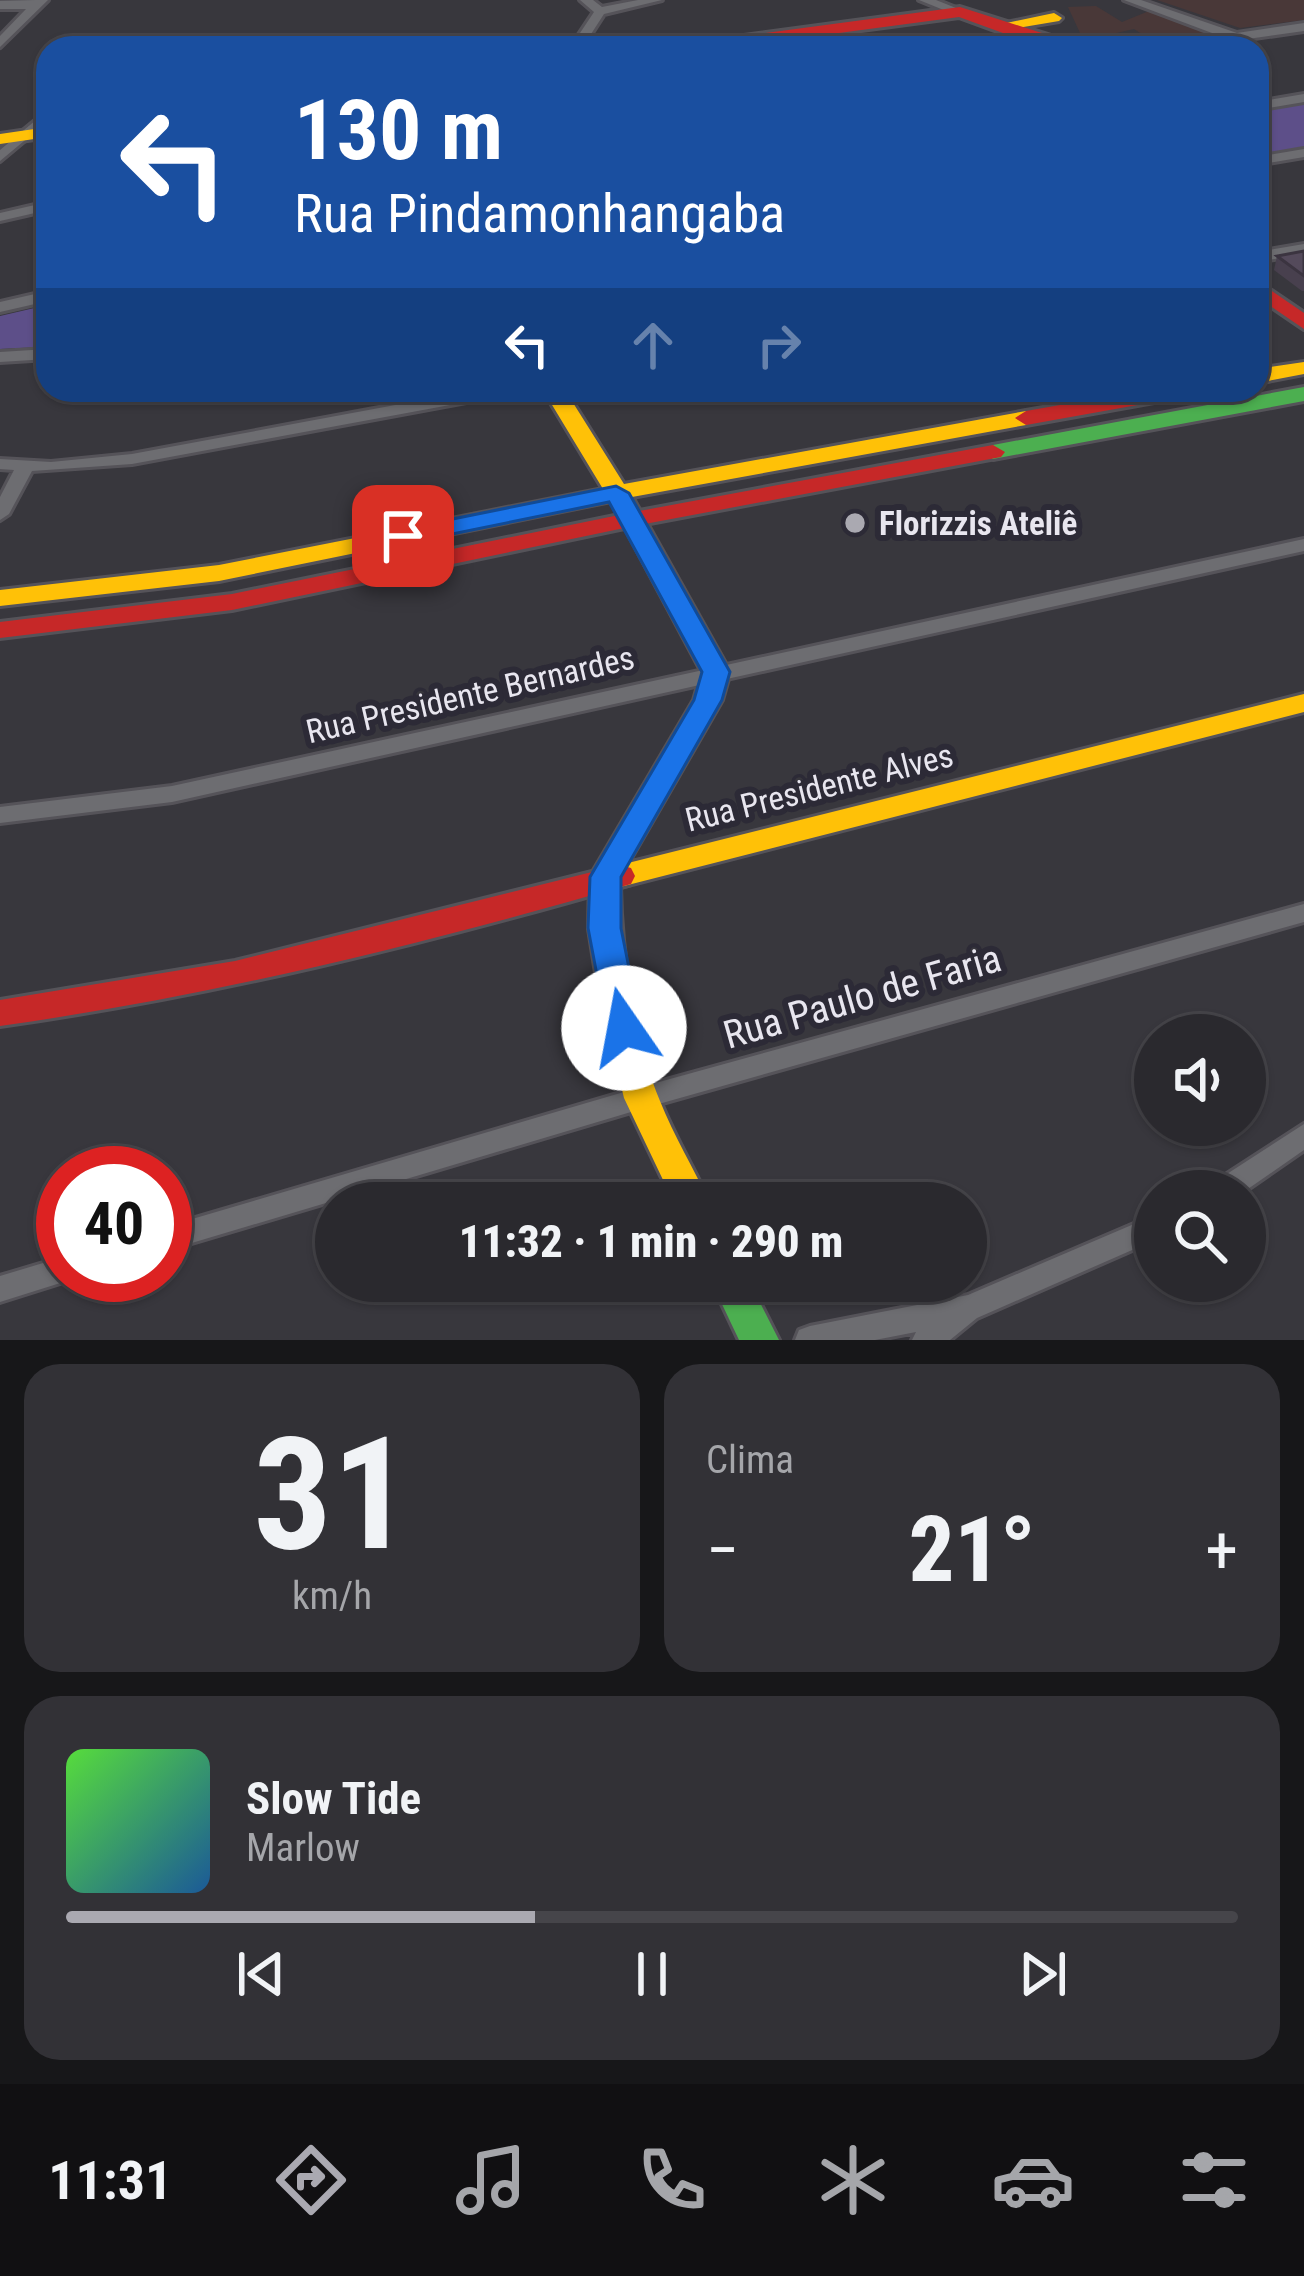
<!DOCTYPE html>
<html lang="pt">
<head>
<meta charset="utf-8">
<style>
	:root { --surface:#2a292e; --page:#323136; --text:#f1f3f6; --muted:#a5a6aa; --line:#46454a; --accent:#aaa9b1 }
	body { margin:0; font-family:"Roboto Condensed",sans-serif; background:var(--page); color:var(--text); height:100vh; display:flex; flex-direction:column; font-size:45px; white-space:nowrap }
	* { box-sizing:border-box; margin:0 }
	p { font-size:39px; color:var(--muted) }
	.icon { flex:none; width:66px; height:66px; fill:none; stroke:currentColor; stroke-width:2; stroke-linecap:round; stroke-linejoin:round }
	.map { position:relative; height:1340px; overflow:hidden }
	.drawer { display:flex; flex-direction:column; gap:24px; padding:24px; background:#171719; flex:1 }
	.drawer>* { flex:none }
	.hud { position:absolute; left:36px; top:36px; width:1233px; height:366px; border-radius:36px; box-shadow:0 3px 9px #0004,0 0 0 3px var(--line); background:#1a4fa0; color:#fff; overflow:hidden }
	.controls { position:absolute; left:1134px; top:1014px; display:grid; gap:24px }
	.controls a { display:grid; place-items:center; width:132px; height:132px; border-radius:50%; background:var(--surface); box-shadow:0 3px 9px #0004,0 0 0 3px var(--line); font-size:60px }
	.speed { position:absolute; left:36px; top:1146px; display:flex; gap:24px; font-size:60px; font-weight:700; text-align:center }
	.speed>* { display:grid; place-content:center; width:156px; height:156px; border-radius:50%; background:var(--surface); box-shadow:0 3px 9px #0004,0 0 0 3px var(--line); line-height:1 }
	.speed .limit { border:18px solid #d22; background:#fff; color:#111 }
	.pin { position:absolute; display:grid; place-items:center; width:102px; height:102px; color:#fff; margin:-51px; border-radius:24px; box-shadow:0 6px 18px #0006 }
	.me { position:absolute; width:132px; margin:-66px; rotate:348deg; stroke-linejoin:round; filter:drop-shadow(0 0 9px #0008) }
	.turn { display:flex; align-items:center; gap:42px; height:252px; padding:0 60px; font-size:54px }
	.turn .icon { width:156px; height:156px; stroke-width:2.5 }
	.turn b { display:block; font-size:84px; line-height:102px }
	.lanes { display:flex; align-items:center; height:114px; padding:0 60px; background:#0003; justify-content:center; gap:60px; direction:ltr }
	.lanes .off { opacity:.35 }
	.big { font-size:90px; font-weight:800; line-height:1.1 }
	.drawer .card { flex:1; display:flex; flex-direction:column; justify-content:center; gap:18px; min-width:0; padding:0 42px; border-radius:36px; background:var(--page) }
	.drawer .dial { align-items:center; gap:0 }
	.dial b { font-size:156px; line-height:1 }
	.song { display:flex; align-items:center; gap:36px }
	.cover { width:144px; height:144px; border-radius:18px; background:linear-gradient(135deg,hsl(110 70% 55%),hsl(210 70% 35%)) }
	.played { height:12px; border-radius:6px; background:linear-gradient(90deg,var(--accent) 40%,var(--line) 40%) }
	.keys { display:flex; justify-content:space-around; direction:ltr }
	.heat { display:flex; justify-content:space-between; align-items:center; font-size:66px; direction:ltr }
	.drawer .tiles { flex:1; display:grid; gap:24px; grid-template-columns:1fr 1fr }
	.card:last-child { grid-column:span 2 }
	.trip { position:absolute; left:315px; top:1182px; width:672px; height:120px; border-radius:60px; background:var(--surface); box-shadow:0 3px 9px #0004,0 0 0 3px var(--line); font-weight:800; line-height:120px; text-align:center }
	.tabs { display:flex; height:192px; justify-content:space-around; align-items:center; background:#111012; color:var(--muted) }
	.tabs .icon { width:84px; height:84px }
	.tabs .selected { color:var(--accent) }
	.tabs b { font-size:54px; color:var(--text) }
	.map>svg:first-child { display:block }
</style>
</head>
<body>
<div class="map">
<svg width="1304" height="1340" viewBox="0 0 1304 1340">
	<rect width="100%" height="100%" fill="#38373d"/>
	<path fill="#493838" d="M1157 0H1304V20L1240 28Z
		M1096 6 1122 22 1149 11 1204 31 1202 36 1153 41 1134 29 1112 34 1128 46 1087 48 1068 7Z"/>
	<path fill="#5d4f89" d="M1304 104V148L1257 156V112Z
		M43 306 34 328 41 347 0 349V316Z"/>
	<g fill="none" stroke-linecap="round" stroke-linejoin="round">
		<defs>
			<path id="street" d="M35 0H48L0 47V36L26 9H0V1Z
				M580 0H593L602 7 638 0H662L604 14 582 48H570L594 12Z
				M919 0H936L966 12 956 15Z
				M1124 0H1141L1237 33 1304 23V31L1185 48H1154L1220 36Z
				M131 39 330 44 336 48H114Z
				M1304 94V102L1257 110V102Z
				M48 110V121L0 161V150Z
				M1304 149V157L1257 165V157Z
				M48 202V210L0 221V213Z
				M1304 244V254L1257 262V252Z
				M48 291V301L0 312V302Z
				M48 308V340L40 335V313Z
				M48 349V359L0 362V352Z
				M476 390H513L504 395 132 464 32 471 9 514 0 520V497L14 470 0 469V459L51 462 132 454Z
				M1304 539V551L172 802 0 823V807L172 786Z
				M1304 904V922L641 1109 165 1251V1227L641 1087Z
				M1304 1124V1150L1245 1191H1209L1213 1183Z
				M1155 1215V1240L977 1318 950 1340H912L916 1332 875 1340H795L799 1330 810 1326 968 1295Z
				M63 1257V1275H75L73 1279 0 1302V1276Z"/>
			<path id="fast" d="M1304 387V401L993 459 981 452 993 445Z
				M711 1281H749L779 1340H739Z"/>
			<path id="slow" d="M1054 13 1062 18 1059 21 1005 30 997 25Z
				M48 127V137L0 144V134Z
				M1304 362V374L1257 383V369Z
				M543 390H565L624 484 1026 411 1037 418 1026 425 632 497 730 672 722 700 628 863 1304 694V712L620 887C621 953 634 1039 660 1101 674 1136 694 1169 710 1203H674L624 1098 599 992 589 929 590 877 694 700 702 672 611 501 219 581 0 606V590L219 565 603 489Z"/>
			<path id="jam" d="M960 7 1067 41 1059 46 1036 45 959 17 727 48H684L692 43Z
				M1257 281 1304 313V329L1257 297Z
				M1145 390H1193L1182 397 1026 425 1015 418 1026 411Z
				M993 445 1005 452 1001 457 634 526 232 610 0 638V622L232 594 634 512Z
				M620 865 631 868 635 876 631 884C424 944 213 996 0 1026V1000L235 961Z"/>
		</defs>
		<use href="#street" stroke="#555359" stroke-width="6"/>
		<use href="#fast" stroke="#555359" stroke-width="6"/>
		<use href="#slow" stroke="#555359" stroke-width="6"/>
		<use href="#jam" stroke="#555359" stroke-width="6"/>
		<use href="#street" fill="#6d6d71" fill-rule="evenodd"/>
		<use href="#fast" fill="#4caf50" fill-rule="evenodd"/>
		<use href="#slow" fill="#ffc107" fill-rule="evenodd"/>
		<use href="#jam" fill="#c62828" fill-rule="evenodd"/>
	</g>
	<path fill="#48404e" d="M1304 251V291H1302L1274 270 1277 256Z"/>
	<path fill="#544a5b" stroke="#3b3440" stroke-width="3" d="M1304 251V276L1277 256Z"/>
	<path fill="#1a73e8" stroke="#114b97" stroke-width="3" d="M616 486 629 493 730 672 722 700 621 877V928L641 1028 636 1037 624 1041 612 1037 607 1028 588 928 590 877 694 700 702 672 609 502 403 544 390 536 403 529Z"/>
	<circle fill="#aaa9b1" stroke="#2c2a36" stroke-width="4.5" cx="855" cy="523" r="12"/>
	<g text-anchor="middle" stroke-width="12" stroke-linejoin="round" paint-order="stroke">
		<g font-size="33" font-weight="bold" fill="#e8e6ef" stroke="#2c2a36" text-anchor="start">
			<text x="879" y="535">Florizzis Ateliê</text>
		</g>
		<g font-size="33" fill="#e8e6ef" stroke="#2c2a36">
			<text transform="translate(470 694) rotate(-13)" y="12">Rua Presidente Bernardes</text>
			<text transform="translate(819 787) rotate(-14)" y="12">Rua Presidente Alves</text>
		</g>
		<g font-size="39" fill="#e8e6ef" stroke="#2c2a36">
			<text transform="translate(862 996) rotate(-16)" y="14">Rua Paulo de Faria</text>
		</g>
	</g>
</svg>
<div class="controls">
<a><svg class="icon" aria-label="sound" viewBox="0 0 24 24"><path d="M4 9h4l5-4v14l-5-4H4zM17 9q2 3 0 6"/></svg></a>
<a><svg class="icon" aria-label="search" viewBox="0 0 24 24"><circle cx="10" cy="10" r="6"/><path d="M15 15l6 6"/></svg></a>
</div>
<div class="speed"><div class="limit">40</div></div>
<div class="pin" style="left:403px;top:536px;background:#d93025"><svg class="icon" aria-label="arrive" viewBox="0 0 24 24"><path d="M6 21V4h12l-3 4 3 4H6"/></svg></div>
<svg class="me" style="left:624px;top:1028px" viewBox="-20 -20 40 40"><circle r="19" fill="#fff"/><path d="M0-13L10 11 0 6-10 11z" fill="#1a73e8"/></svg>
<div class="trip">11:32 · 1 min · 290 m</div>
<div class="hud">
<div class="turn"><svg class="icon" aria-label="left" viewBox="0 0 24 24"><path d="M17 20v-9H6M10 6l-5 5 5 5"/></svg><div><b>130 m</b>Rua Pindamonhangaba</div></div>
<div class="lanes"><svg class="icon" aria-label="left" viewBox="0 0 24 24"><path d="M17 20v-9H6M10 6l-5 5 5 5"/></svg><svg class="icon off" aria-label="ahead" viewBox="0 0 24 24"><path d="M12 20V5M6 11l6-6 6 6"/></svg><svg class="icon off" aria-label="right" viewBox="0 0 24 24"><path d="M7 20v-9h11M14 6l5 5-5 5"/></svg></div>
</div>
</div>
<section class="drawer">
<div class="tiles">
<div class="card dial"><b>31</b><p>km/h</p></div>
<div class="card"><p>Clima</p>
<div class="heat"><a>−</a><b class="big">21°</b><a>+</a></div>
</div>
<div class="card">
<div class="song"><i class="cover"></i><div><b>Slow Tide</b><p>Marlow</p></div></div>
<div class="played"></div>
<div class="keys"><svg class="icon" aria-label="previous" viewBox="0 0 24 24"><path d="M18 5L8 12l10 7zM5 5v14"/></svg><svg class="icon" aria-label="pause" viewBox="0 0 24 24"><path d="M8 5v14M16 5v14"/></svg><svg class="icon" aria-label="next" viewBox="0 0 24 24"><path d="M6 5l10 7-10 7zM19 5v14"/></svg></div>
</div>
</div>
</section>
<nav class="tabs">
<b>11:31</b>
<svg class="icon selected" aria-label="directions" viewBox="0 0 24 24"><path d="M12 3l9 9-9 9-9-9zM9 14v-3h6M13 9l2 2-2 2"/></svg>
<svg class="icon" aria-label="music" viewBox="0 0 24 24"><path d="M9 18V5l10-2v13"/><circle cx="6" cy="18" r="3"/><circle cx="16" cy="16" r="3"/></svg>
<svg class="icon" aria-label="phone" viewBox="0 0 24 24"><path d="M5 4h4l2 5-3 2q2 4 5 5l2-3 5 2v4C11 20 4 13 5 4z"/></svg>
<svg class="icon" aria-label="climate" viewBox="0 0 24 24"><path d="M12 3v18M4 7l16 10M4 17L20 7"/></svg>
<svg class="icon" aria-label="car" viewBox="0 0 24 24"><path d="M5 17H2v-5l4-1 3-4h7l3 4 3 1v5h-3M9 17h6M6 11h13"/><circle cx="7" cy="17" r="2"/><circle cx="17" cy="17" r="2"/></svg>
<svg class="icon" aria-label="filters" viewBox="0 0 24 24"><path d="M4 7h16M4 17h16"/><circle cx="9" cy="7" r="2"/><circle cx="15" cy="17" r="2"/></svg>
</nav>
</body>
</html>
